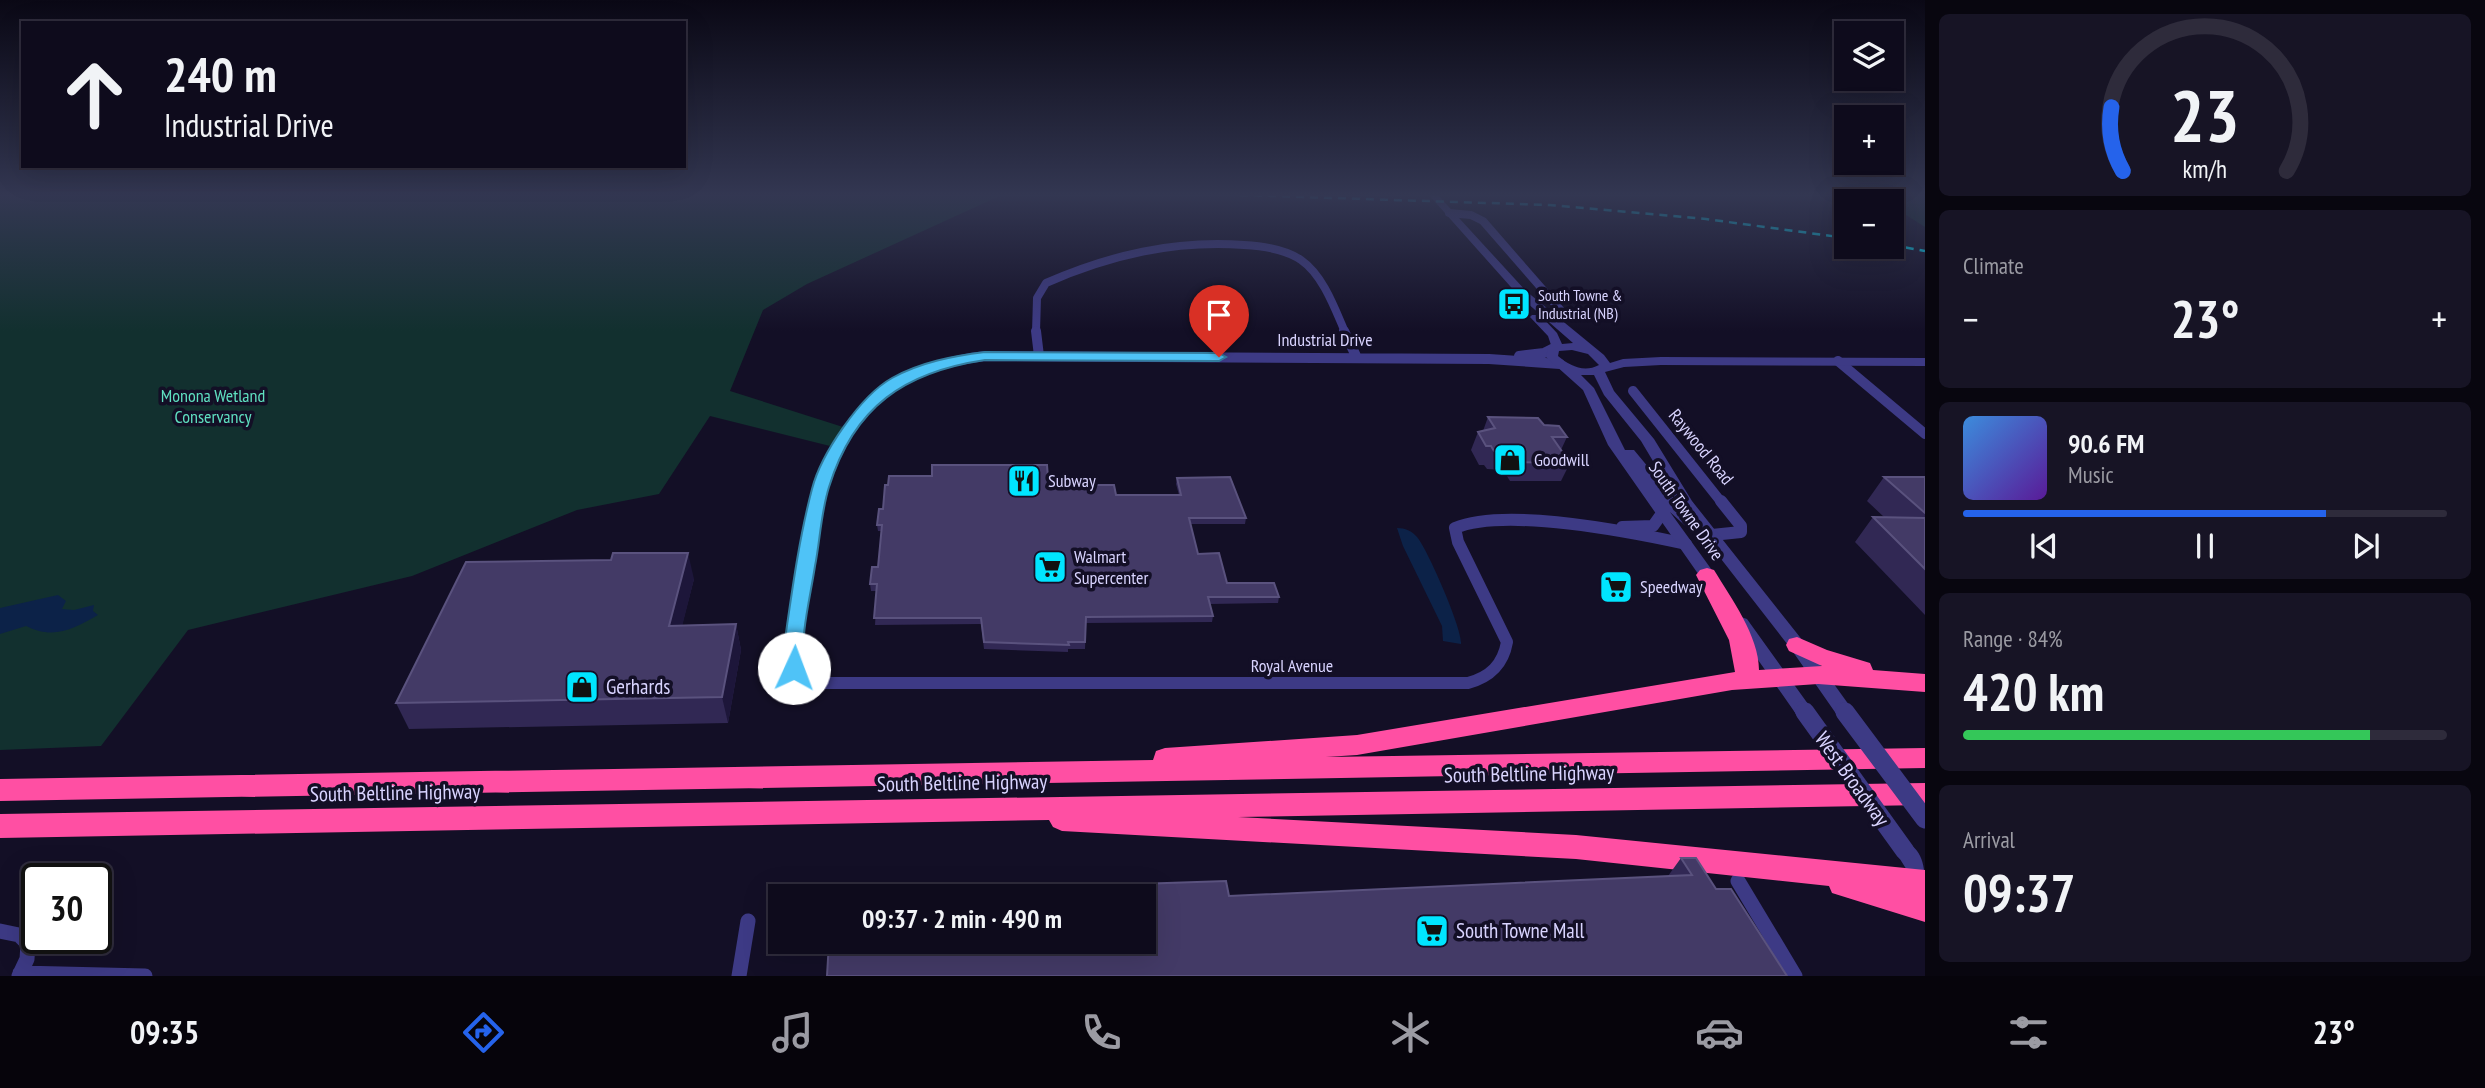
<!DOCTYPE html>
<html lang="en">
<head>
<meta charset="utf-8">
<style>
	:root { --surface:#0e0b1c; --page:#171425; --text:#f1f3f6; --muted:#9b9ba3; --line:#2e2b3b; --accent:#2563eb }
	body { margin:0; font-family:"PT Sans Narrow",sans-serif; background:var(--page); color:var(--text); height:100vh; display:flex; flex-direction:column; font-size:26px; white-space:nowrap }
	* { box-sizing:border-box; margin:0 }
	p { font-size:23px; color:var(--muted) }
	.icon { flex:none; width:38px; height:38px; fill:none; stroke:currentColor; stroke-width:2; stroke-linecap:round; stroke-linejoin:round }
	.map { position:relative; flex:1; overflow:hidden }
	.details { display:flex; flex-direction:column; gap:14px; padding:14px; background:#08060f; width:560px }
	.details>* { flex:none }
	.top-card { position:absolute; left:21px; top:21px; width:665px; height:147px; border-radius:0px; box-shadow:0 7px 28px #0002,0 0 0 2px var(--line); background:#0e0b1c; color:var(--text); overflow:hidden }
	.tools { position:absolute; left:1834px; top:21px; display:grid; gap:14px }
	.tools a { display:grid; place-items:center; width:70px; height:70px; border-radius:0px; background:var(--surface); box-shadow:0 7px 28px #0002,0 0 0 2px var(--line); font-size:35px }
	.speed { position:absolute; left:21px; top:863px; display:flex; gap:14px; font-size:35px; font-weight:700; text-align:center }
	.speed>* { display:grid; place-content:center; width:91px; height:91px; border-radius:50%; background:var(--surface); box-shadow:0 7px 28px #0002,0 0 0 2px var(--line); line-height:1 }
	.speed .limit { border:4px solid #111; border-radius:10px; background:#fff; color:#111 }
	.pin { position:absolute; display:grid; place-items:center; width:60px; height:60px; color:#fff; margin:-72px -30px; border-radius:50% 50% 50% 0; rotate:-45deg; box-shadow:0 0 7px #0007 }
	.pin .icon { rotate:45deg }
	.me { position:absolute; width:77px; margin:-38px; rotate:2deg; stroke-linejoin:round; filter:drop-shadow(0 0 5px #0008) }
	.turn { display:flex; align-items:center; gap:24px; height:147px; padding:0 28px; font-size:32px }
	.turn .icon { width:91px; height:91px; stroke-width:2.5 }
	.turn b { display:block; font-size:49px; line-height:60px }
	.big { font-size:52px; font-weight:600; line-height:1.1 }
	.details .card { flex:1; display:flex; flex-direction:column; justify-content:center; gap:10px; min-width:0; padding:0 24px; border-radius:10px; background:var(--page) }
	.details .dial { align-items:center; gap:0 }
	.dial svg { height:182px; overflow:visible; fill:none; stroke:var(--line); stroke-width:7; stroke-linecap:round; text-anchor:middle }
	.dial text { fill:var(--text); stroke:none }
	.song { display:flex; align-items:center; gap:21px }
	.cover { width:84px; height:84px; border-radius:10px; background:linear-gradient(135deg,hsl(210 70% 55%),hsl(270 70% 35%)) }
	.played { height:7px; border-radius:4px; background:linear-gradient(90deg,var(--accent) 75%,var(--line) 75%) }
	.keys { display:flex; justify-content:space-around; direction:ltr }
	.heat { display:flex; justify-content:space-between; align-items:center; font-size:38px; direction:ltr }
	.charge { height:10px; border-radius:5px; background:linear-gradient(90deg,#34c759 84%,var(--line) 0) }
	.trip { position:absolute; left:768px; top:884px; width:388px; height:70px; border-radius:0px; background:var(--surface); box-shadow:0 7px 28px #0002,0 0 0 2px var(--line); font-weight:600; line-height:70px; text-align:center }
	.tabs { display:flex; height:112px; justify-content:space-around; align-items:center; background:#06040b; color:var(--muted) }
	.tabs .icon { width:49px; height:49px }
	.tabs .selected { color:var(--accent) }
	.tabs b { font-size:32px; color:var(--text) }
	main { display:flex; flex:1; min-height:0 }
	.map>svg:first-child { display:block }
</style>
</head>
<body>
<main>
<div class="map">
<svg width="1925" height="976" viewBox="0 0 1925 976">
	<rect width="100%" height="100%" fill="#130f26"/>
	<path fill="#12302f" d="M0 194H1004L807 284 763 310 730 391 843 427 830 446 710 416 659 494 577 510 412 576 188 630 101 746 0 750Z
		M1874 194H1925V227L1892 206V201H1884Z"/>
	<path fill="#0c2248" d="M1397 528C1405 528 1412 531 1417 537 1427 548 1463 630 1461 644L1443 641 1442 626 1403 546Z
		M58 595 66 601 62 609 74 610 94 605 93 611 98 615C73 629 54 640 26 626L0 634V608Z"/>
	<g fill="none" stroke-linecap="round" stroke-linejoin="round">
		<path stroke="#3d3a85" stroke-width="8" d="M1449 213 1471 215 1483 221 1564 314
			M1036 332 1037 298 1046 283C1110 255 1174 240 1244 245 1263 246 1285 249 1301 260 1323 275 1335 309 1345 332"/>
		<path stroke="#3d3a85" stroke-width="10" d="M1036 331 1039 356
			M1344 331 1357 358
			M1519 356 1544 353 1554 348
			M1838 361 1925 434
			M1633 391 1722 503
			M817 503C838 414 897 366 985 356L1489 359 1560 364"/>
		<path stroke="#3d3a85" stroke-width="12" d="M817 501 802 580 793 658C796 676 806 680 823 683H1468C1490 677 1503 665 1507 642L1458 542 1455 528C1505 507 1631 532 1686 544
			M1622 527 1653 526 1663 512
			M1712 535 1741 532V526L1721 501"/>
		<path stroke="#3d3a85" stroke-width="15" d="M1738 881 1795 976
			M0 931 19 935 28 944 27 959 19 976
			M20 973 145 976
			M739 976 748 921"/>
		<path fill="#3d3a85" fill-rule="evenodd" d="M1428 194H1437L1526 291 1604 355 1610 363 1623 359 1661 357 1925 358V366L1661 365 1624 367 1605 372 1614 391 1654 439 1692 501 1803 641 1849 705 1852 710 1849 715 1843 717 1837 715 1791 649 1704 537 1691 531 1670 512 1722 584 1720 588H1708L1608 445 1583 390 1546 357 1548 348 1551 345 1548 336 1530 317 1532 315H1540L1557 333 1562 344 1573 343 1518 295ZM1572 350 1588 354 1599 365C1584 373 1570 366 1558 356L1559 351ZM1581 375H1594L1604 395 1641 441 1678 503 1634 450H1625L1594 388Z
			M1741 617 1747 619 1808 704 1811 709 1808 714 1802 716 1796 714 1735 627 1733 623 1735 619Z
			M1905 842C1925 850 1925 872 1925 890L1918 888 1895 851 1898 845Z"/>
		<path fill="#ff4fa3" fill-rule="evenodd" d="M1707 568 1714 570C1731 598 1759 636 1759 670L1822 666 1789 651 1786 645 1789 639 1797 637 1827 650 1870 663 1873 670 1925 674V692L1818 684 1732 690 1357 755 1326 757 1925 748V768L0 801V779L1153 760 1156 751 1165 748 1357 735 1735 672 1729 640 1696 575 1700 570Z
			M1925 783V805L1238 817 1576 835 1925 870V922L1832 893 1829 886 1576 859 1062 831 1053 827 1049 820 0 838V814Z"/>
		<path stroke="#00e5ff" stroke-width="2.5" stroke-dasharray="8 6" stroke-linecap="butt" d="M1212 194 1550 205 1706 219 1846 238
			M1892 245 1925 251"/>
		<path stroke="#3d3a85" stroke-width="16" d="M1802 709 1806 714
			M1843 710 1846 714"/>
		<path stroke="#3d3a85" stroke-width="19" d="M1805 712 1905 851
			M1845 712 1925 819"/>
	</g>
	<path fill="#312854" d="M1488 417 1544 425 1567 437 1561 450 1570 463 1561 481H1510L1503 470 1487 469 1484 465H1479L1471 450 1478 432 1483 431Z
		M1884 477H1925V615L1855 542 1873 517H1884L1867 501Z
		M1048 478 1116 495H1179L1176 484 1177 478 1246 518 1245 524H1190L1198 554 1227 583 1279 597 1278 603 1210 604 1213 616 1212 622 1086 623 1085 649H1068V652L984 649 981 624 875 625 877 591H871L870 584 878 567 881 531H878L877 525 883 509Z
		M611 560 694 579 682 625 736 624 741 650 728 723 409 729 396 703Z
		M1681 858 1716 889 1787 976 1136 893 1138 884 1229 896 1668 876Z"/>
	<path fill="#1d163a" d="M688 553 694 579 676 651 669 626Z
		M736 624 741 650 728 723 722 697Z"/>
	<path fill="#433a66" stroke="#5a527e" stroke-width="2" d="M1488 417 1538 418 1544 425 1559 426 1567 437H1552L1570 463 1517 462 1510 451H1494L1491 446H1486L1478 432 1495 428Z
		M932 465H1047L1048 478H1078L1079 485H1114L1116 495H1181L1177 478 1230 477 1246 518H1189L1198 554 1219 553 1227 583H1274L1279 597H1208L1213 616 1086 617 1085 642H1068L1069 645 984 642 981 618H874L877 584H870L872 567H878L882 525H877L879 509H883L885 485H888L889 476H932Z
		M1884 477H1925V513Z
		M1873 517 1925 518V569Z
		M613 553H688L669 626 736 624 722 697 396 703 466 562 611 560Z
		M1681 858H1696L1716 889H1731L1787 976H827L829 942H1144V896H1053L1139 893 1138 884 1226 881 1229 896 1692 875Z"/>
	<linearGradient id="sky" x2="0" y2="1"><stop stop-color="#0a0815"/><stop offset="0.59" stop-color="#333752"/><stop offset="1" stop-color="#333752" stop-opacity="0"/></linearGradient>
	<rect width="1925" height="331" fill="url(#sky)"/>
	<path fill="#4fc3f7" stroke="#337fa1" stroke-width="2" d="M985 352 1219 353 1226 357 1219 361 985 360C905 372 854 406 829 487 821 512 820 541 815 566 810 599 800 635 804 668L794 675 788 673 783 653C791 599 798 542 812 489 821 454 860 396 892 378 921 362 953 356 985 352Z"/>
	<defs>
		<symbol id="bus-square" viewBox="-11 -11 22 22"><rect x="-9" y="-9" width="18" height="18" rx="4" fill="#00e5ff" stroke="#130f26"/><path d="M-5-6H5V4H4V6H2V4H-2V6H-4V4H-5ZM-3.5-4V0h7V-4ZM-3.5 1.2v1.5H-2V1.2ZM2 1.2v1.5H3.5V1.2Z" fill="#111"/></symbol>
		<symbol id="shop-square" viewBox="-11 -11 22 22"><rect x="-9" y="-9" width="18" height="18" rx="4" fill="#00e5ff" stroke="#130f26"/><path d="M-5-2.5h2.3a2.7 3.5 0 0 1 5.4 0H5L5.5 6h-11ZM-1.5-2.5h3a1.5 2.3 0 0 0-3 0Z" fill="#111"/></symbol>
		<symbol id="restaurant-square" viewBox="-11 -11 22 22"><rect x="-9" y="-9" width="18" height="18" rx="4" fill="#00e5ff" stroke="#130f26"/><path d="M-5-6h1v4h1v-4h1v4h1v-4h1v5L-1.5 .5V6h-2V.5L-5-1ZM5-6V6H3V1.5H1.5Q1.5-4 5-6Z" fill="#111"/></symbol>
		<symbol id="supermarket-square" viewBox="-11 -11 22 22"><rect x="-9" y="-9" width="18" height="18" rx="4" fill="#00e5ff" stroke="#130f26"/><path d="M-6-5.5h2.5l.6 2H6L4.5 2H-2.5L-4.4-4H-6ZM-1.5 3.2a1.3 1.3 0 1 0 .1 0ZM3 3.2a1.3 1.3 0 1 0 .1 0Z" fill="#111"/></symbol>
	</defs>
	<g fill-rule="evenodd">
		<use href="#bus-square" x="1495" y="285" width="38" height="38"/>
		<use href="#shop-square" x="1491" y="441" width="38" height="38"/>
		<use href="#restaurant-square" x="1005" y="462" width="38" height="38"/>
		<use href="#supermarket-square" x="1031" y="548" width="38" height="38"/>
		<use href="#supermarket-square" x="1597" y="568" width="38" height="38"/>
		<use href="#shop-square" x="563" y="668" width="38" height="38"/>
		<use href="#supermarket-square" x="1413" y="912" width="38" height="38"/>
	</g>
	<g text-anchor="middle" stroke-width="7" stroke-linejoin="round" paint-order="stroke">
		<g font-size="16" fill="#d9d4ff" stroke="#130f26" text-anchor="start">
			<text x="1538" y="301">South Towne &amp;<tspan x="1538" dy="18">Industrial (NB)</tspan></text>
		</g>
		<g font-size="18" fill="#d9d4ff" stroke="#130f26">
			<text x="1325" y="346">Industrial Drive</text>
			<text transform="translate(1701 447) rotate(51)" y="6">Raywood Road</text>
			<text transform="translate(1686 511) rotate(55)" y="6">South Towne Drive</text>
			<text x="1292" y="672">Royal Avenue</text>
		</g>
		<g font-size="18" fill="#5fe0c0" stroke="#130f26">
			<text x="213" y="402">Monona Wetland<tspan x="213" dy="21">Conservancy</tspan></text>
		</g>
		<g font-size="18" fill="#d9d4ff" stroke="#130f26" text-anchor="start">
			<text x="1534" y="466">Goodwill</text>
			<text x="1048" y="487">Subway</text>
			<text x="1074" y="563">Walmart<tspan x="1074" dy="21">Supercenter</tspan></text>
			<text x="1640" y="593">Speedway</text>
		</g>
		<g font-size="21" fill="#d9d4ff" stroke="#130f26" text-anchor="start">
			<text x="606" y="694">Gerhards</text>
			<text x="1456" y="938">South Towne Mall</text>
		</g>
		<g font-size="21" fill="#d9d4ff" stroke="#130f26">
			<text transform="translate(1529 774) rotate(-1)" y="7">South Beltline Highway</text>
			<text transform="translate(1852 779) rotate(54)" y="7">West Broadway</text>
			<text transform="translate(962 783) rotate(-1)" y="7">South Beltline Highway</text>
			<text transform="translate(395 793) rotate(-1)" y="7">South Beltline Highway</text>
		</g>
	</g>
</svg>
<div class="tools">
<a><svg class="icon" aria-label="layers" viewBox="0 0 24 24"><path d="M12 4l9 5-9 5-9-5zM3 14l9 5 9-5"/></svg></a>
<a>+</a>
<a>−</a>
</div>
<div class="speed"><div class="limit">30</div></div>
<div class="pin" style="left:1219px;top:357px;background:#d93025"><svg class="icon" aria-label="arrive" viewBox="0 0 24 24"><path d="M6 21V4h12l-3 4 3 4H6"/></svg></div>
<svg class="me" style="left:794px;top:668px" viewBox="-20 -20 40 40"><circle r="19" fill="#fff"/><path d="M0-13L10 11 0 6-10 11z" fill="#4fc3f7"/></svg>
<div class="trip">09:37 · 2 min · 490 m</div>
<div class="top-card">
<div class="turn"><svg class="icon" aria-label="ahead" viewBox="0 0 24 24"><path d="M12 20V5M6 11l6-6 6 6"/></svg><div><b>240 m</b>Industrial Drive</div></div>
</div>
</div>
<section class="details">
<div class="card dial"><svg viewBox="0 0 100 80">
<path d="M14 69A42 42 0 1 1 86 69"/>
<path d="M14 69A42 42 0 0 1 9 41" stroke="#2563eb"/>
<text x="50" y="56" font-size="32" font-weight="700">23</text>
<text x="50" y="72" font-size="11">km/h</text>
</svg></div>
<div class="card"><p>Climate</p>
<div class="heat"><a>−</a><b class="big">23°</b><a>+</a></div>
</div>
<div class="card">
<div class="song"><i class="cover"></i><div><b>90.6 FM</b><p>Music</p></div></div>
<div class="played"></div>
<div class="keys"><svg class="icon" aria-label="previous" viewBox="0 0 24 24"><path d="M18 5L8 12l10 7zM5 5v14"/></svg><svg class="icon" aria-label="pause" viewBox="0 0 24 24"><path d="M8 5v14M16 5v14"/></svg><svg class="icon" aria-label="next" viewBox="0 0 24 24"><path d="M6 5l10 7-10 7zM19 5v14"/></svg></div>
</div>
<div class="card"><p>Range · 84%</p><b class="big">420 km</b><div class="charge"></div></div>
<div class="card"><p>Arrival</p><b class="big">09:37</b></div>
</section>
</main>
<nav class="tabs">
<b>09:35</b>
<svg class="icon selected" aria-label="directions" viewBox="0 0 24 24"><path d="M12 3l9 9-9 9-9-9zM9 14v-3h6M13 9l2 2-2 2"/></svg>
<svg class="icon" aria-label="music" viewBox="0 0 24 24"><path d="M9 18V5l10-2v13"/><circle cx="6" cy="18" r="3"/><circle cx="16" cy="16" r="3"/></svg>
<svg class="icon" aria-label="phone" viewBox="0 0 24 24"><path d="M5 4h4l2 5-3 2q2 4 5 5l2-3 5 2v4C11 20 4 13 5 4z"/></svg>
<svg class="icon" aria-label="climate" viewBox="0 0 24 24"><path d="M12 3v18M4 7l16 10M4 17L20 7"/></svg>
<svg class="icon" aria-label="car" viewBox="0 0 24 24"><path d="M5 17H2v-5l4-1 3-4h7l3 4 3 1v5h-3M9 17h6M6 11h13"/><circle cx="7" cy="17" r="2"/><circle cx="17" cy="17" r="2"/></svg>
<svg class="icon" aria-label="filters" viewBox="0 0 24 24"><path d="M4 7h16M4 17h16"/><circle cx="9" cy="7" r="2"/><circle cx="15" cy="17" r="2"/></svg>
<b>23°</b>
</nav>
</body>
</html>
